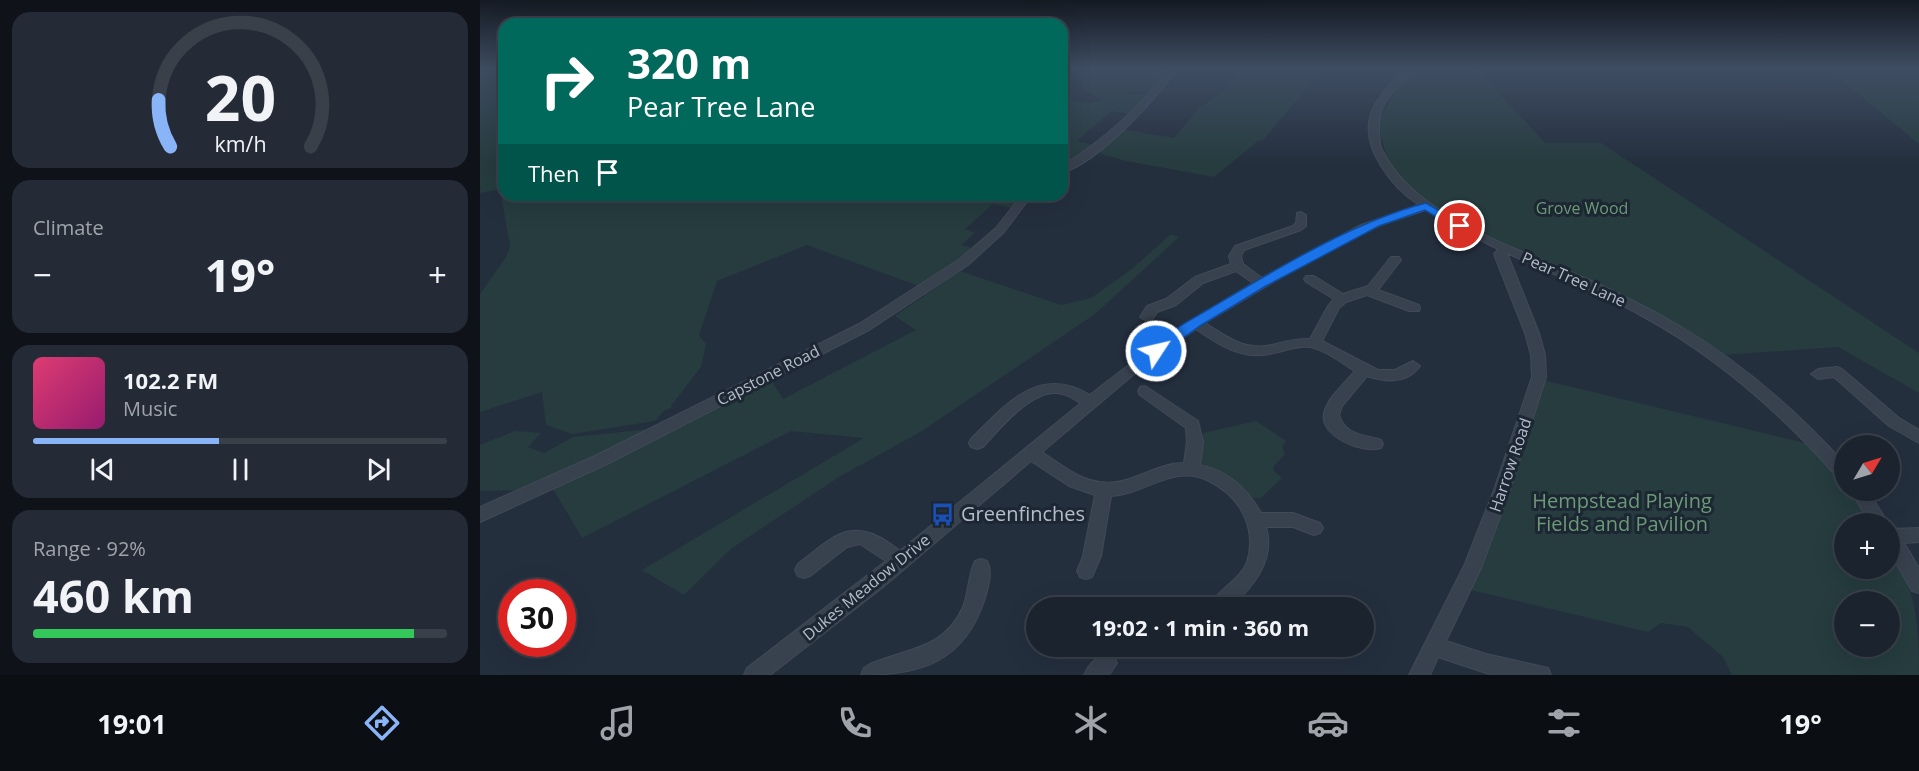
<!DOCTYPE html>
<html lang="en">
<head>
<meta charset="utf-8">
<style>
	:root { --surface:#1b232e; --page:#242b36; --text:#f1f3f6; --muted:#a0a4aa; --line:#39404a; --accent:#8ab4f8 }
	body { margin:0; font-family:"Open Sans",sans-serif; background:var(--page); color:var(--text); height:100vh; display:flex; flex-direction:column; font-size:22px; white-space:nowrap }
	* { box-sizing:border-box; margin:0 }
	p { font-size:20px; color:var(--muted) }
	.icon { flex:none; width:33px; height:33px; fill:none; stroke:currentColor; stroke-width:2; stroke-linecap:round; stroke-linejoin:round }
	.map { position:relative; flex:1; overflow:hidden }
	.details { display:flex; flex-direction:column; gap:12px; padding:12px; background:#0f1319; width:480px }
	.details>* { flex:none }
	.hud { position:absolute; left:18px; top:18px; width:570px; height:183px; border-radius:18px; box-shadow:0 6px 24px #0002,0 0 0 2px var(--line); background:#00695c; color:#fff; overflow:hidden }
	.needle { width:39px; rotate:52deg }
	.tools { position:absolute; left:1354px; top:435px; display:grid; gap:12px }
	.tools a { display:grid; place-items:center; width:66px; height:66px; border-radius:50%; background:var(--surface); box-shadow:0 6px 24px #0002,0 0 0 2px var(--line); font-size:30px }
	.speed { position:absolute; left:18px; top:579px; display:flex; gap:12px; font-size:30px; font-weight:700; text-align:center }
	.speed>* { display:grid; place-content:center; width:78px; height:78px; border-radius:50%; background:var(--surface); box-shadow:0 6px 24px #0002,0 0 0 2px var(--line); line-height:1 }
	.speed .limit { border:9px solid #d22; background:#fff; color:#111 }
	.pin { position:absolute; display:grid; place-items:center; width:51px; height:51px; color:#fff; margin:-26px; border:3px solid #fff; border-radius:50%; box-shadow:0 2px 6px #0007 }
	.me { position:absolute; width:66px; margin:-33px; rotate:55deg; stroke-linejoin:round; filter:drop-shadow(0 0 4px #0008) }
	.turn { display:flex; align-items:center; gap:21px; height:126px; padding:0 30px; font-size:27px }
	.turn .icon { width:78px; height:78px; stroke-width:2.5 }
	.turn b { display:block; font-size:42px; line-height:51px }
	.then { display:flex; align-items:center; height:57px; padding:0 30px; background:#0003; gap:12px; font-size:22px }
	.big { font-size:45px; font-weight:700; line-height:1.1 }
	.details .card { flex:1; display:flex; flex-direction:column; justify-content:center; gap:9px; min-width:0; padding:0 21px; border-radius:18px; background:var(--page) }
	.details .dial { align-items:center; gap:0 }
	.dial svg { height:156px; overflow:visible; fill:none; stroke:var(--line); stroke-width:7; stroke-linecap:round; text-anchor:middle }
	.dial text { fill:var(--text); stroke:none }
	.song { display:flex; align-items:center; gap:18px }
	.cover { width:72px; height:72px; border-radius:9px; background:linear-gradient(135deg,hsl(340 70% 55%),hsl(320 70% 35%)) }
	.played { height:6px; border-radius:3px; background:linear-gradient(90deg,var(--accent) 45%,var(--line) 45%) }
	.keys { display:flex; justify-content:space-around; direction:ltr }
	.heat { display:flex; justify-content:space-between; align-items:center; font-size:33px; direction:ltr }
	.charge { height:9px; border-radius:4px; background:linear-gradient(90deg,#34c759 92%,var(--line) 0) }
	.trip { position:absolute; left:546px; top:597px; width:348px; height:60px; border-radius:30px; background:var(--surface); box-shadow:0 6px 24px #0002,0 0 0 2px var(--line); font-weight:700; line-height:60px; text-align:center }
	.dock { display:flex; height:96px; justify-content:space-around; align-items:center; background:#0b0e12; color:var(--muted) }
	.dock .icon { width:42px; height:42px }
	.dock .active { color:var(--accent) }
	.dock b { font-size:27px; color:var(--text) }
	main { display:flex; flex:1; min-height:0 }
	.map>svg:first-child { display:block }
</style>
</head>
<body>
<main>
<section class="details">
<div class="card dial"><svg viewBox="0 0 100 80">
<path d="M14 69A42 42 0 1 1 86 69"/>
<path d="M14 69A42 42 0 0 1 8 45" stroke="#8ab4f8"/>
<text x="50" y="56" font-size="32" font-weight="700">20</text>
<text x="50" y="72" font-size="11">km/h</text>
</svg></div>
<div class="card"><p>Climate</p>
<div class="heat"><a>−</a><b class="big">19°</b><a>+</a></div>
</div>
<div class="card">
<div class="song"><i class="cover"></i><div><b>102.2 FM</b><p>Music</p></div></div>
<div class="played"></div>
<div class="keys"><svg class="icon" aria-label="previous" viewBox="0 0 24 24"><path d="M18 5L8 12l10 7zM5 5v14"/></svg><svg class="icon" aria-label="pause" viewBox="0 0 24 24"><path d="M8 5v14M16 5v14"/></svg><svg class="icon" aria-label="next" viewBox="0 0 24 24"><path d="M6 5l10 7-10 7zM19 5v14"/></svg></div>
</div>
<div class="card"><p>Range · 92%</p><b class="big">460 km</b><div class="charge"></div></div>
</section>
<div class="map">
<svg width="1439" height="675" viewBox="0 0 1439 675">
	<rect width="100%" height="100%" fill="#242f3e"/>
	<path fill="#263c3f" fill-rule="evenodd" d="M0 68H24V195H544L532 208 513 204 485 229 495 233 481 245 496 249 441 287 327 245 237 281 219 335 226 344 221 367 191 406 192 408 185 410 175 421 92 434 66 425 62 392 0 412V294L26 257 30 246 20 189 0 193Z
		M582 68H691L674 93 651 91 643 94H673L652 114 631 111 597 141 613 145 582 165V100L609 103 623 100 605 90 599 76 582 74Z
		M759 68H844L783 140 778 141 734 177 646 161 619 153 641 129 694 138 719 108 746 89Z
		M938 68H996L1065 143H1121L1439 353V393L1358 347 1242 355 962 213 928 188 908 164 898 123 915 92Z
		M1347 68H1439V144Z
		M691 234 699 237 615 314 442 431 359 477 252 548 204 595 162 570 384 438 311 431 102 538 72 487 290 378 303 399 436 330 415 316 480 271 581 305 611 298 652 269Z
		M1063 380 1329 444 1365 485V490L1369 491 1373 494 1393 523 1365 524V568H1410V547C1437 597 1439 619 1439 675H1252L1243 657 1208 627 1181 623 1168 632 991 590ZM1365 602H1410V646H1365Z
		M776 421 806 441 802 447 805 454 793 467 794 471 802 478 781 498H771L720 462 723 433Z
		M171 429 47 490 0 491V445L35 431 61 433 48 447 64 453 93 437Z"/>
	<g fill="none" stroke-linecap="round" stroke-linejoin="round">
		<defs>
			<path id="minor" d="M690 68H698C675 100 620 161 582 173V166C624 140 660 107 690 68Z
				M927 68H936C917 90 897 100 899 132 900 138 899 144 902 150 935 218 1040 249 1105 278 1137 292 1168 308 1198 325 1261 362 1316 410 1365 464V481L1359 479C1303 415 1239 358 1164 317 1119 292 1072 274 1027 253L1059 333 1065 355 1066 377 1030 490 1001 568 966 641 1006 654 1068 668 1071 675H1012L958 657 950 675H929L984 566 1014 490 1052 377 1051 355 1045 333 1015 257 1014 254 1018 249 965 222 946 210 889 229 810 272 725 323C746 337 766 351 792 345 805 342 816 338 830 339L848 306 854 299 826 282 824 279 826 276H834L863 294 888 286 911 257H919L921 260 898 290 939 305 940 308 939 311H929L887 295 866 302 859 308 842 341 898 370H915L933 361 940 366C927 384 905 382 887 376L862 406 859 415C866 436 883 434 901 440L903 444 901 448C882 454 839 436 844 413 848 397 865 383 875 371 862 363 846 350 830 347 816 345 803 352 789 354 761 360 738 344 716 329L660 369 562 452C593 473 616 493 655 477 671 471 687 463 704 463L707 442 706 428 660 395 658 391 660 387 665 386 718 421 723 442 720 465C748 471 767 488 781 513H813L840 523 843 528 840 533 834 535 813 527H786C796 560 773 586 751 608H729C737 589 760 581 767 562 773 544 770 524 760 508 753 497 741 487 729 481 694 463 666 494 631 496L621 556 612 577 606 579 600 577 597 571 603 556 615 495 589 486 551 461 403 587 290 675H264L267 668 406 561 380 544 367 547 330 576 324 578 318 576 315 570 318 564C357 533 374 514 420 551L601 403C592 398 584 392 574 393 548 394 519 429 503 447L497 449 491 447 489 443 491 439C526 404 559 364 610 395 662 353 716 317 773 283L756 271 723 283 696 305 677 312 672 320 667 321 660 317 667 306 686 299 715 277 751 264 749 256 755 246 813 226 816 223 817 213 821 212 826 215V226L821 230 764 250 761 256 763 264 782 278 881 225 939 205C912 187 878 146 892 111 899 94 914 80 927 68Z
				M542 195H552L524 232 488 265 389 330 127 464 0 522V507L115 456 379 324 480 259 516 228Z
				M1357 367 1362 369 1419 418 1439 430V443L1409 426 1354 377 1338 379 1331 374 1338 369Z
				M1370 490H1387L1409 524H1391Z
				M1439 528V542L1424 543 1439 568V593L1432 591 1410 552V529Z
				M501 559 507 561C513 572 508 587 505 598 485 661 442 675 381 675L384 668 390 664C427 648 465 649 483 607 489 592 488 575 495 561Z
				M627 653 634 656 637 663 629 675H604C608 665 617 657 627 653Z"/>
		</defs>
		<use href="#minor" stroke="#414a57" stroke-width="2"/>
		<use href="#minor" fill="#38414e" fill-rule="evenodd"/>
	</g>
	<linearGradient id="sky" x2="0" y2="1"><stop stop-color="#141a22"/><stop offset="0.42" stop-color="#3f4d63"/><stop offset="1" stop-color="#3f4d63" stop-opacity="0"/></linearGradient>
	<rect width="1439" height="163" fill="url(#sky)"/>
	<path fill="#1a73e8" stroke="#114b97" stroke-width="1.5" d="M946 203 986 226 980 230 976 229 945 210 899 226 786 286 720 326 681 354 676 355 669 351C680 336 712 319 729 309 795 270 872 222 946 203Z"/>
	<defs>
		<symbol id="bus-bare" viewBox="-9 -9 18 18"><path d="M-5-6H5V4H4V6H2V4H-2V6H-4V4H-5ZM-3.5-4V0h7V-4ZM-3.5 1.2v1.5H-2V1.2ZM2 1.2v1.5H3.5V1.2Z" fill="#1a4fb4" stroke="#1d2633" stroke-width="2.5" paint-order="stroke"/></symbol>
	</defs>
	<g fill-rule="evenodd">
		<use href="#bus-bare" x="446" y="498" width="33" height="33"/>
	</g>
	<g text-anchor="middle" stroke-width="6" stroke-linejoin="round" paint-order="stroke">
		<g font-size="16" fill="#6b9a76" stroke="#1d2633">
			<text x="1102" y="214">Grove Wood</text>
		</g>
		<g font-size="16" fill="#b4bcc9" stroke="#1d2633">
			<text transform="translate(1094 279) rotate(24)" y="6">Pear Tree Lane</text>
			<text transform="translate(288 375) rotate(-27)" y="6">Capstone Road</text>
			<text transform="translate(1030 465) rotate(-71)" y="6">Harrow Road</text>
			<text transform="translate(386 587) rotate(-39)" y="6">Dukes Meadow Drive</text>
		</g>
		<g font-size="20" fill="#6b9a76" stroke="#1d2633">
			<text x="1142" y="508">Hempstead Playing<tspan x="1142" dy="23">Fields and Pavilion</tspan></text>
		</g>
		<g font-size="20" fill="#b4bcc9" stroke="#1d2633" text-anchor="start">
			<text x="481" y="521">Greenfinches</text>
		</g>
	</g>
</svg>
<div class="tools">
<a><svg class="needle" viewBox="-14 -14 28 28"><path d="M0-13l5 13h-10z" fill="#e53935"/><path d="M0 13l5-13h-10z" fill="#a0a4aa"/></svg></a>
<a>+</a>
<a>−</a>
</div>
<div class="speed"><div class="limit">30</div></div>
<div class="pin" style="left:980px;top:226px;background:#d93025"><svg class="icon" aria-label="arrive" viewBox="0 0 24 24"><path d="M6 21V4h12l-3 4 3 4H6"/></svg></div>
<svg class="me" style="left:676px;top:351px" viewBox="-20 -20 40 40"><circle r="17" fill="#1a73e8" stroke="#fff" stroke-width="3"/><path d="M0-11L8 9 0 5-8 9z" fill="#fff"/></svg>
<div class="trip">19:02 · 1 min · 360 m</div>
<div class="hud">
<div class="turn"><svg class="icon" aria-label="right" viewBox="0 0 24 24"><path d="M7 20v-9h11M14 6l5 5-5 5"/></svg><div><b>320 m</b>Pear Tree Lane</div></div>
<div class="then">Then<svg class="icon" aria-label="arrive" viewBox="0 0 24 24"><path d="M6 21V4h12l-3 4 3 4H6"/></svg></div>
</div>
</div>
</main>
<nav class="dock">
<b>19:01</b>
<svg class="icon active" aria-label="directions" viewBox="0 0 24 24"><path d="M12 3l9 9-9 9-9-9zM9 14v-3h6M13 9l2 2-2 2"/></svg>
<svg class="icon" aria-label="music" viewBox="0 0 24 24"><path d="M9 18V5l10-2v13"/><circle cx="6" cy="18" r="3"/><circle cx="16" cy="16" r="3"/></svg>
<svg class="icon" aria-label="phone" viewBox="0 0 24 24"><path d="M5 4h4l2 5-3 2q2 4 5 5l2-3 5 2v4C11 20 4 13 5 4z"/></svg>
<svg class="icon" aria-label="climate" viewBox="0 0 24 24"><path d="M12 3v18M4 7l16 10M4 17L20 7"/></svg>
<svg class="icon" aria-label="car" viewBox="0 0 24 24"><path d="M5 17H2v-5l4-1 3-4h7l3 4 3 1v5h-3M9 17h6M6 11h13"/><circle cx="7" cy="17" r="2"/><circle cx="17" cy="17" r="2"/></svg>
<svg class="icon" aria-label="filters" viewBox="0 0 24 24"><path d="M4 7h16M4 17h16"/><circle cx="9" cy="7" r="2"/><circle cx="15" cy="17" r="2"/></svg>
<b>19°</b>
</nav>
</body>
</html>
